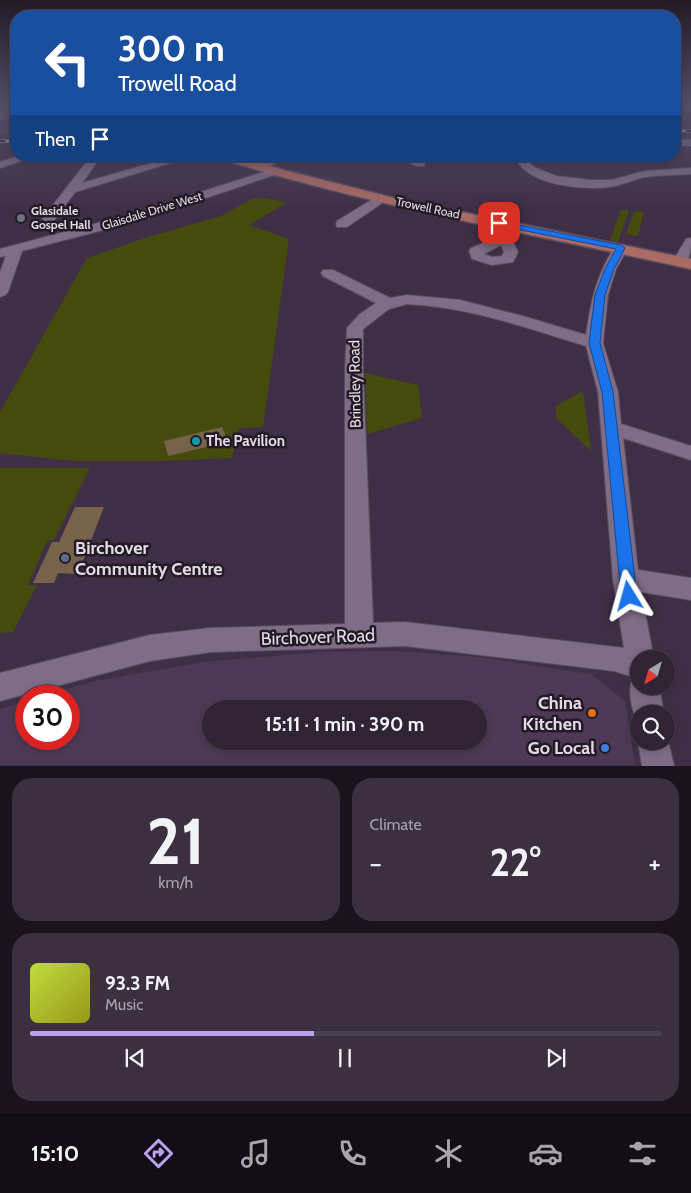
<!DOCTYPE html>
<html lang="en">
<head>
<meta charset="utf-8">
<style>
	:root { --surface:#2f2334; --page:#3b2f40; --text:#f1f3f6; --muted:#a7a4ac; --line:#4a404f; --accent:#bca0f2 }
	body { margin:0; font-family:Cabin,sans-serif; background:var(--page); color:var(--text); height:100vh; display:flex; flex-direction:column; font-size:19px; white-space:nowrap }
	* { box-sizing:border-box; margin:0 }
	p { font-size:16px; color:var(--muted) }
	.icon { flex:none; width:28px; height:28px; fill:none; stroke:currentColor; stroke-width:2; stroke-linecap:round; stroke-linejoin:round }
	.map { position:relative; height:766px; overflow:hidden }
	.sheet { display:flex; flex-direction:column; gap:12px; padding:12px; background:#1a131d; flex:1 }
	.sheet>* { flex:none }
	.top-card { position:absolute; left:10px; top:10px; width:671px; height:152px; border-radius:20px; box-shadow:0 2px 8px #0003,0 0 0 1px var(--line); background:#1a4fa0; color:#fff; overflow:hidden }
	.needle { width:32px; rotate:217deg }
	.tools { position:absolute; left:630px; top:650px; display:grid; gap:10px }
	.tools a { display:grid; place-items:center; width:45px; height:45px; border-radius:50%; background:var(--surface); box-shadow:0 2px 8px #0003,0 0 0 1px var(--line); font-size:25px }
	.speed { position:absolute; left:15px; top:685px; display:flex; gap:10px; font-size:25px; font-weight:700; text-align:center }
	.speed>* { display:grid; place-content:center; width:65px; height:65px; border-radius:50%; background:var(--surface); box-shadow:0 2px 8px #0003,0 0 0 1px var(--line); line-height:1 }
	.speed .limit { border:8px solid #d22; background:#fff; color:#111 }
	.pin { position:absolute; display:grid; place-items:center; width:42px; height:42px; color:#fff; margin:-21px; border-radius:10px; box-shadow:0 2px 8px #0006 }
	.me { position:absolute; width:55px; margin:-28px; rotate:352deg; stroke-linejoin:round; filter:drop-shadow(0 0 4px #0008) }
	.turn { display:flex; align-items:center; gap:18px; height:105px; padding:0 25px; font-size:22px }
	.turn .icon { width:65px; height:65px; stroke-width:2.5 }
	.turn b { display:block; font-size:35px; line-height:42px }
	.then { display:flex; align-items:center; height:48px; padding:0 25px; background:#0003; gap:10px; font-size:19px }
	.big { font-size:38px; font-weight:700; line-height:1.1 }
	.sheet .card { flex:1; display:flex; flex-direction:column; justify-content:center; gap:8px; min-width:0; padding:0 18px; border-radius:20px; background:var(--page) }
	.sheet .dial { align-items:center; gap:0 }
	.dial b { font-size:65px; line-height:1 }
	.song { display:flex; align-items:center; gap:15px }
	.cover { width:60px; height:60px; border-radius:8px; background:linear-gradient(135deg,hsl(70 70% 55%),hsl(60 70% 35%)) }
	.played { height:5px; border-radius:2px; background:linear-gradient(90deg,var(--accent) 45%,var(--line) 45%) }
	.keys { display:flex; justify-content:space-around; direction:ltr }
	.heat { display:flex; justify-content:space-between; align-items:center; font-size:28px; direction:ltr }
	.sheet .tiles { flex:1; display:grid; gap:12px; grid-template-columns:1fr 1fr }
	.card:last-child { grid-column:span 2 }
	.trip { position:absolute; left:202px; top:700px; width:285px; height:50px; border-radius:25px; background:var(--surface); box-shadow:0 2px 8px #0003,0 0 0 1px var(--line); font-weight:700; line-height:50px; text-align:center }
	.menu { display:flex; height:80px; justify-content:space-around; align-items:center; background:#130e15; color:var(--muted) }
	.menu .icon { width:35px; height:35px }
	.menu .selected { color:var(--accent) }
	.menu b { font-size:22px; color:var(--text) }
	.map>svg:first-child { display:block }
</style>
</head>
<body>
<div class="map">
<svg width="691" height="766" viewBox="0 0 691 766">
	<rect width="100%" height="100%" fill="#3f2f46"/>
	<path fill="#4d3955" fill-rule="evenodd" d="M0 102H16V134H0Z
		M396 651 479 657 591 674 625 701 635 765H0V709L26 701V739H69V696H42L95 681 203 662 321 652ZM211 709H479V741H211Z"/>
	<path fill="#454a0d" d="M253 198H266L287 203 249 225 289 239 263 427 239 428 232 458 162 461H74L0 453V412L87 258 148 237 221 216Z
		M621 210H629L618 242 610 240Z
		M634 211 644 212 638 236 626 234Z
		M365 373 418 385 422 418 367 434Z
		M583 391 591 451 556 418V406Z
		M0 468H90L54 540 47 541 28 585H37L13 632 0 633Z"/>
	<path fill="#76634a" d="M16 106V117L0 120V110Z
		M222 427 228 442 168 456 164 441Z
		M75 507H104L78 574 58 573 54 583H33L52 542H59Z"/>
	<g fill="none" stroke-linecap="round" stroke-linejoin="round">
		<defs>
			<path id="minor" d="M691 105V111L675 112V106Z
				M675 139 691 140V146L675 145Z
				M19 156H36L0 168V162Z
				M176 156H193L75 192 53 222 48 223 42 219 88 160H96L97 162 82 183Z
				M277 156H293L262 169 258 170 253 167Z
				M396 156C408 156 417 155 425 164L424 166H416Z
				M519 156H529V163L536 168 556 176 591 180H612L645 171 691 168V174C676 175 660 175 644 177 633 180 622 185 610 187 584 190 536 186 519 164Z
				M273 169 277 170 279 172 277 174 138 221 22 251 8 292 5 295 0 297V272L6 256 0 257V249L128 215Z
				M381 194 387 198 385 201 347 227H337L336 224 337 221Z
				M518 223 525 227 512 240 518 252 513 262 492 265 472 259 469 251 471 248 500 236 513 224ZM501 245 504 252 502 256 492 257 484 254Z
				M691 238C691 249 691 255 685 264H675L673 261 686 239Z
				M621 244 628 248 616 269 608 295 603 343 618 392 621 424 691 446V460L623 438 638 570 691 578V600L641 592 654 659H639V686H659L664 714H639L638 725C632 710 627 691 633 677L614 671 405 646 211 652 150 661 0 701V673L150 635 211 628 345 624V370L347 328 360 314 376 303 323 276 321 273 323 270H333L390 298 407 295 460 300 526 317 586 335C591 301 596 275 616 245ZM407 304C469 307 527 328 586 346L598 392 613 579 624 648 405 622 373 623 363 370V329L389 309Z
				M666 732 674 766H642L638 741 639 739V741H666Z"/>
			<path id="major" d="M219 156H239L287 171 398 199 691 259V269C534 234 375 207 221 159Z"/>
		</defs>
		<use href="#minor" stroke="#5b4d60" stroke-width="2"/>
		<use href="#major" stroke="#5b4d60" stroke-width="3"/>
		<use href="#minor" fill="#7f6c86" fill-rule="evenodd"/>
		<use href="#major" fill="#ab6a64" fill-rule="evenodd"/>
		<defs>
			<path id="rail" d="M675 131H691
				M0 141H16"/>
		</defs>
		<use href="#rail" stroke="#c3b8c8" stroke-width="3"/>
		<use href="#rail" stroke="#221b25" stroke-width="2" stroke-dasharray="5.5" stroke-linecap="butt"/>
	</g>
	<linearGradient id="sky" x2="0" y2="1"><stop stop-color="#231a26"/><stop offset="0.49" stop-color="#524d68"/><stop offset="1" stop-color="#524d68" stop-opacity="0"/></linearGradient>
	<rect width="691" height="209" fill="url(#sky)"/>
	<path fill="#1a73e8" stroke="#114b97" d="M499 221 621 245 625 248 614 269 605 295 600 343 613 392 637 596 635 601 629 603 624 601 621 596 602 392 589 343 595 295 605 269 616 249 496 225 495 223Z"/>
	<circle fill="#6b7280" stroke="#221b25" stroke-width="2" cx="21" cy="218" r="5"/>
	<circle fill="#0f9aa8" stroke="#221b25" stroke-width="2" cx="196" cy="441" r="5"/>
	<circle fill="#5c6f8a" stroke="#221b25" stroke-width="2" cx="65" cy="558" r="5"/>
	<circle fill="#e8710a" stroke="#221b25" stroke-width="2" cx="592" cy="713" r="5"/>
	<circle fill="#3f7fe0" stroke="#221b25" stroke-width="2" cx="605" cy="748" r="5"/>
	<g text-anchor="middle" stroke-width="5" stroke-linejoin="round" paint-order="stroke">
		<g font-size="12" fill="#e2d8e6" stroke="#221b25">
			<text transform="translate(428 208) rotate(12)" y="4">Trowell Road</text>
			<text transform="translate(152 211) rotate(-17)" y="4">Glaisdale Drive West</text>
		</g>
		<g font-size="12" font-weight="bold" fill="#e2d8e6" stroke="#221b25" text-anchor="start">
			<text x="31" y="215">Glasidale<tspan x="31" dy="14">Gospel Hall</tspan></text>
		</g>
		<g font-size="15" fill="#e2d8e6" stroke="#221b25">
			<text transform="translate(355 384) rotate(-91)" y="5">Brindley Road</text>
		</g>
		<g font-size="15" font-weight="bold" fill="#e2d8e6" stroke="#221b25" text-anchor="start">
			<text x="206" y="446">The Pavilion</text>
		</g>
		<g font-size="18" font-weight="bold" fill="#e2d8e6" stroke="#221b25" text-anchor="end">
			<text x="75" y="554" text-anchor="start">Birchover<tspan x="75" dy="21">Community Centre</tspan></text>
			<text x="582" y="709">China<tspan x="582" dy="21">Kitchen</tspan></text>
			<text x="595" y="754">Go Local</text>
		</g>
		<g font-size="18" fill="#e2d8e6" stroke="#221b25">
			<text transform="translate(318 637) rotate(-2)" y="6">Birchover Road</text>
		</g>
	</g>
</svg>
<div class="tools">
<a><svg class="needle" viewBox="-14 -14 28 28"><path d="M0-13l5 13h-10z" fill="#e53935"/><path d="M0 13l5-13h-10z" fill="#a7a4ac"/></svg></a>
<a><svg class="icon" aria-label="search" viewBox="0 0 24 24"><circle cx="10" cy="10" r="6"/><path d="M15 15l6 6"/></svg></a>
</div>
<div class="speed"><div class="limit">30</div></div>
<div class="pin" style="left:499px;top:223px;background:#d93025"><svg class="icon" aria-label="arrive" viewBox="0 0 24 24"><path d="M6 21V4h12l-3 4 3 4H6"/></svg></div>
<svg class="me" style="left:629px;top:596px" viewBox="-20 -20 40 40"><path d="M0-17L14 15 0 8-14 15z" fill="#1a73e8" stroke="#fff" stroke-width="4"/></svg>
<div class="trip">15:11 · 1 min · 390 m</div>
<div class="top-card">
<div class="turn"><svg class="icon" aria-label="left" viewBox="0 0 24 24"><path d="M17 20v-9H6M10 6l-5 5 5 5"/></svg><div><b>300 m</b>Trowell Road</div></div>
<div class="then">Then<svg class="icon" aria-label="arrive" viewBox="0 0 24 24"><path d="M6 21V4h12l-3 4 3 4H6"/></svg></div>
</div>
</div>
<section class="sheet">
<div class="tiles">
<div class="card dial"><b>21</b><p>km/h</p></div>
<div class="card"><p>Climate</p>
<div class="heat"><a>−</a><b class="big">22°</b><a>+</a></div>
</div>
<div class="card">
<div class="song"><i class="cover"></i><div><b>93.3 FM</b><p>Music</p></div></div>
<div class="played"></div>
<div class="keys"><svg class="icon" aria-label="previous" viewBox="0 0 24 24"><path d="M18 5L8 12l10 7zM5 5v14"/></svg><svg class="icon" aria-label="pause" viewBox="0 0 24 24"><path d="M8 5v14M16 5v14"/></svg><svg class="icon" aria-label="next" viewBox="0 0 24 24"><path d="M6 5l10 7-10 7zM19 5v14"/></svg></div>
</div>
</div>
</section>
<nav class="menu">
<b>15:10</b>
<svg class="icon selected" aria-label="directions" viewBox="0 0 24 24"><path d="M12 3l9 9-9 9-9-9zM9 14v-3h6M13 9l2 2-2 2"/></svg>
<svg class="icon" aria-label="music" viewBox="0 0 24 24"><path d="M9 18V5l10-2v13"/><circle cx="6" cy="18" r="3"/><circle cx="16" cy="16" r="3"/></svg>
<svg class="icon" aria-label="phone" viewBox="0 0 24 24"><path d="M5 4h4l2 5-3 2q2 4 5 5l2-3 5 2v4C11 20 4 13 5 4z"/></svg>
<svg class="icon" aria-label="climate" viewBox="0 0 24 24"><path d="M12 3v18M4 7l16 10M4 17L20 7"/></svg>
<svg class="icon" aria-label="car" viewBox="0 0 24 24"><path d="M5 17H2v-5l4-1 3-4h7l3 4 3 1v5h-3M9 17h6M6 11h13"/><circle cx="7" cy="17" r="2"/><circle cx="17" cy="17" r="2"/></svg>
<svg class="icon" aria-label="filters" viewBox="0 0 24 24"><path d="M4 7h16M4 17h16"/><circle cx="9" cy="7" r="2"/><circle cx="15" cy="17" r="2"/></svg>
</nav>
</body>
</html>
